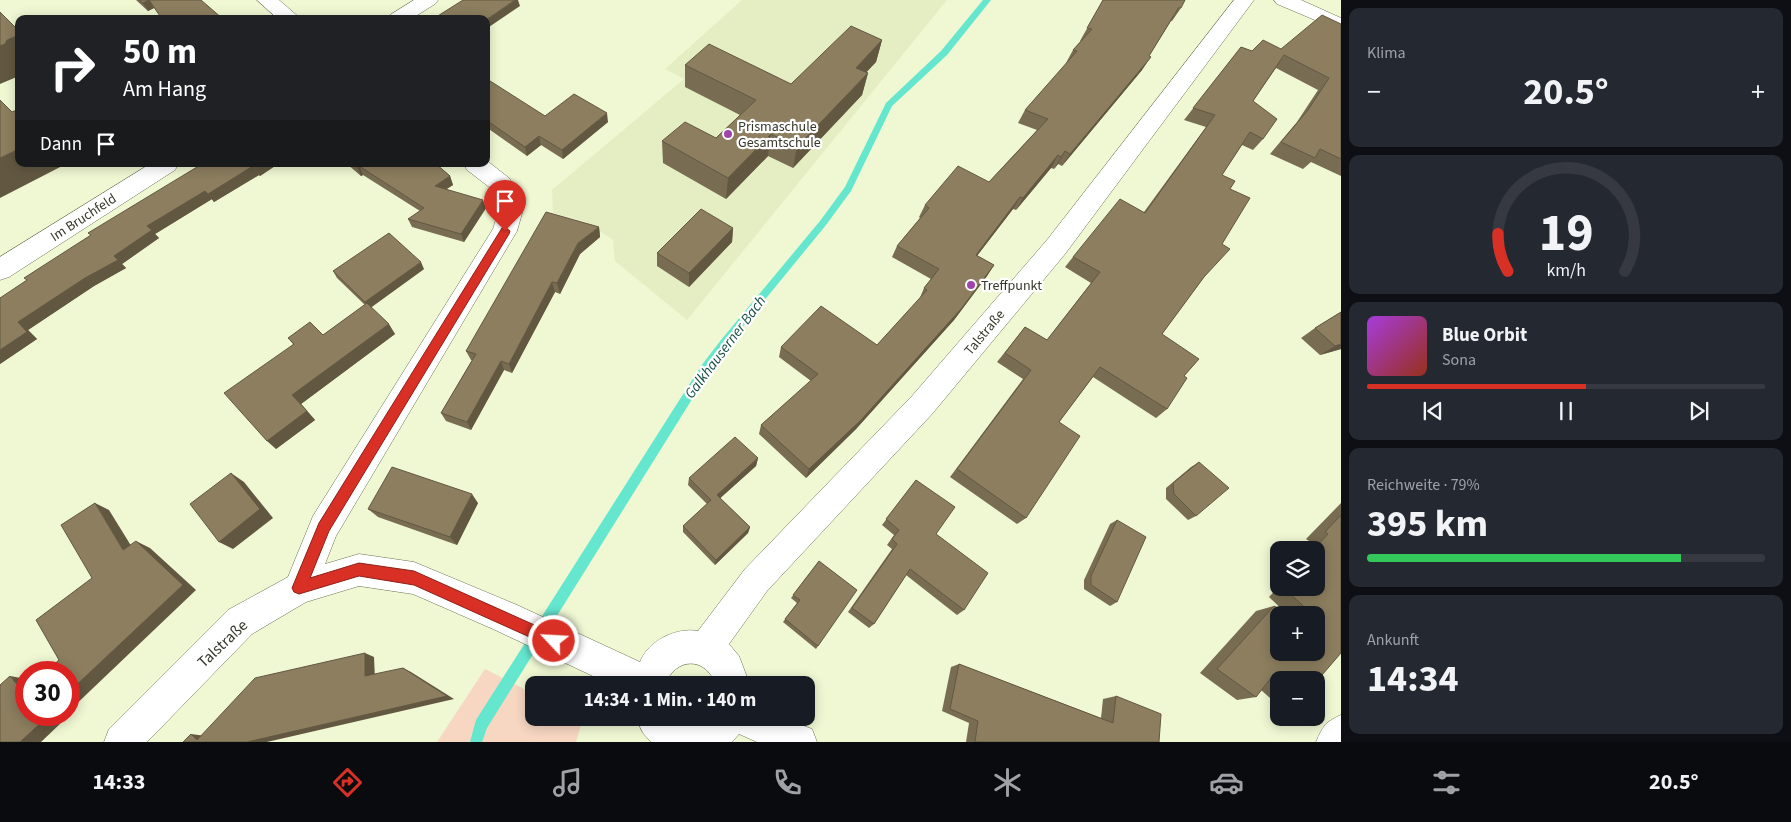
<!DOCTYPE html>
<html lang="de">
<head>
<meta charset="utf-8">
<style>
	:root { --surface:#171b24; --page:#242831; --text:#f1f3f6; --muted:#9ea1a6; --line:#363941; --accent:#d93025 }
	body { margin:0; font-family:"Source Sans 3",sans-serif; background:var(--page); color:var(--text); height:100vh; display:flex; flex-direction:column; font-size:19px; white-space:nowrap }
	* { box-sizing:border-box; margin:0 }
	p { font-size:16px; color:var(--muted) }
	.icon { flex:none; width:28px; height:28px; fill:none; stroke:currentColor; stroke-width:2; stroke-linecap:round; stroke-linejoin:round }
	.map { position:relative; flex:1; overflow:hidden }
	.side { display:flex; flex-direction:column; gap:8px; padding:8px; background:#0d0f14; width:450px }
	.side>* { flex:none }
	.hud { position:absolute; left:15px; top:15px; width:475px; height:152px; border-radius:10px; box-shadow:0 2px 12px #0003; background:#202124; color:#fff; overflow:hidden }
	.fabs { position:absolute; left:1270px; top:541px; display:grid; gap:10px }
	.fabs a { display:grid; place-items:center; width:55px; height:55px; border-radius:10px; background:var(--surface); box-shadow:0 2px 12px #0003; font-size:25px }
	.speed { position:absolute; left:15px; top:661px; display:flex; gap:10px; font-size:25px; font-weight:700; text-align:center }
	.speed>* { display:grid; place-content:center; width:65px; height:65px; border-radius:50%; background:var(--surface); box-shadow:0 2px 12px #0003; line-height:1 }
	.speed .limit { border:8px solid #d22; background:#fff; color:#111 }
	.pin { position:absolute; display:grid; place-items:center; width:42px; height:42px; color:#fff; margin:-51px -21px; border-radius:50% 50% 50% 0; rotate:-45deg; box-shadow:0 0 5px #0007 }
	.pin .icon { rotate:45deg }
	.me { position:absolute; width:55px; margin:-28px; rotate:295deg; stroke-linejoin:round; filter:drop-shadow(0 0 4px #0008) }
	.turn { display:flex; align-items:center; gap:18px; height:105px; padding:0 25px; font-size:22px }
	.turn .icon { width:65px; height:65px; stroke-width:2.5 }
	.turn b { display:block; font-size:35px; line-height:42px }
	.then { display:flex; align-items:center; height:48px; padding:0 25px; background:#0003; gap:10px; font-size:19px }
	.big { font-size:38px; font-weight:700; line-height:1.1 }
	.side .tile { flex:1; display:flex; flex-direction:column; justify-content:center; gap:8px; min-width:0; padding:0 18px; border-radius:10px; background:var(--page) }
	.side .dial { align-items:center; gap:0 }
	.dial svg { height:130px; overflow:visible; fill:none; stroke:var(--line); stroke-width:7; stroke-linecap:round; text-anchor:middle }
	.dial text { fill:var(--text); stroke:none }
	.song { display:flex; align-items:center; gap:15px }
	.cover { width:60px; height:60px; border-radius:8px; background:linear-gradient(135deg,hsl(280 70% 55%),hsl(10 70% 35%)) }
	.played { height:5px; border-radius:2px; background:linear-gradient(90deg,var(--accent) 55%,var(--line) 55%) }
	.keys { display:flex; justify-content:space-around; direction:ltr }
	.heat { display:flex; justify-content:space-between; align-items:center; font-size:28px; direction:ltr }
	.charge { height:8px; border-radius:4px; background:linear-gradient(90deg,#34c759 79%,var(--line) 0) }
	.trip { position:absolute; left:525px; top:676px; width:290px; height:50px; border-radius:10px; background:var(--surface); box-shadow:0 2px 12px #0003; font-weight:700; line-height:50px; text-align:center }
	.menu { display:flex; height:80px; justify-content:space-around; align-items:center; background:#090b0e; color:var(--muted) }
	.menu .icon { width:35px; height:35px }
	.menu .on { color:var(--accent) }
	.menu b { font-size:22px; color:var(--text) }
	main { display:flex; flex:1; min-height:0 }
	.map>svg:first-child { display:block }
</style>
</head>
<body>
<main>
<div class="map">
<svg width="1341" height="742" viewBox="0 0 1341 742">
	<rect width="100%" height="100%" fill="#eff7d3"/>
	<path fill="#e5eec3" d="M742 0H947L687 320 615 261 613 240 586 222 553 213 552 190 684 79 665 69Z"/>
	<path fill="#f7d7c2" d="M485 669 534 694V718H580L583 719 576 742H437Z"/>
	<g fill="none" stroke-linecap="round" stroke-linejoin="round">
		<path fill="#64e6cf" fill-rule="evenodd" d="M983 0H991L947 55 892 106 851 191 826 225 727 346 709 372 487 728 482 742H470L476 720 701 366 721 340 820 221 845 187 886 103 941 51Z"/>
		<defs>
			<path id="street" d="M257 0H279L301 19H278Z
				M414 0H438L435 4 411 19H387L390 15Z
				M1234 0H1254L1065 254 932 414 767 591 729 644 739 656 750 685H716C706 656 675 657 665 685H612L493 629 413 594 359 586 306 602 252 634 147 742H104L109 729 228 610 288 577 313 516 493 229 501 203 493 190 467 170 464 164H486V160L509 178 525 203 517 231 336 536 325 564 359 554 414 562 517 605 640 662C648 641 676 627 698 631L745 569 912 396 1047 240Z
				M1274 0H1301L1341 18V31L1277 4Z
				M150 164H178L175 170 9 277 0 280V257Z
				M1341 715V742H1316C1323 726 1325 722 1341 715Z
				M636 718C645 717 667 715 676 718 686 720 697 724 707 718H783L812 729 817 742H757L739 734 732 742H651L643 733Z"/>
		</defs>
		<use href="#street" stroke="#6a7151" stroke-width="1"/>
		<use href="#street" fill="#fff" fill-rule="evenodd"/>
	</g>
	<path fill="#786c52" fill-rule="evenodd" d="M136 0H201L154 8 148 11Z
		M1103 0 1181 8 1172 21H1171L1149 56 1142 70 1062 166 1058 164 1054 169 1051 168 1016 210 1013 209 977 256 994 265 987 276 954 320 856 429 806 478 759 434 761 425 811 381 779 357 781 347 877 345 919 300 924 288 931 279 892 257 897 246 920 218 919 217 925 205 989 182 1037 130 1018 123 1025 110 1067 63H1066L1073 50 1081 41H1080Z
		M1341 24V176L1311 162 1303 169 1270 154 1297 122 1318 90 1276 68 1253 101 1263 139 1253 150 1242 145 1222 175 1230 189 1222 244 1204 277 1162 334 1184 376 1167 409 1156 418 1093 377 1059 422 1026 518 1017 524 950 477 1023 379 997 362 1025 327 1047 340 1091 283 1065 267 1073 257 1144 212 1206 127 1184 120 1241 47 1252 51 1281 49Z
		M882 40 876 62 866 72 868 73 862 95 793 168 768 156 726 199 663 163 662 141 716 138 740 115 685 87V65L791 84Z
		M486 80 545 116 608 122 563 159 541 145 527 156 486 127Z
		M202 164H278L260 176 259 175 214 202 212 199 155 234 159 238 122 264 126 268 94 286 28 330 37 339 0 364 27 280 91 235Z
		M347 164H436L450 176 453 185 446 189 486 208 464 242 412 227 408 219 420 211 363 175 361 176Z
		M599 227 600 237 580 254 560 294 555 292 512 373 504 370 471 430 446 421 441 413 472 360H471L466 351Z
		M733 228 732 242 689 287 657 266V253Z
		M424 269 371 307 395 334 301 404 315 420 276 449 293 344 288 338 323 335 365 305 337 278 333 271Z
		M1341 312V349L1320 355 1301 338 1315 328Z
		M758 458 756 466 720 498 750 527 748 533 715 565 683 532V526L707 504 688 485 689 478Z
		M1199 462 1196 516 1188 520 1166 499V488L1191 467Z
		M916 480 964 610 957 615 906 575 874 624 869 628 848 612 892 549 887 545 894 535 882 525Z
		M478 503 457 545 378 517 368 509Z
		M1341 503V653L1279 680V706L1261 690 1256 697 1237 700 1200 673 1256 611 1274 606 1287 614 1269 597 1278 587 1272 582 1279 574V588H1316V550H1301L1309 541 1306 539ZM1279 615H1316V652Z
		M1117 520V602L1110 606 1084 589V580L1110 524Z
		M819 561 818 646 816 649 783 622 797 603 791 598Z
		M959 664 1101 718 1103 699 1116 696 1159 742H966L969 723 942 711 951 667Z"/>
	<path fill="#625842" d="M149 0 154 8 148 11 143 3Z
		M515 0H518L520 6 486 29V20Z
		M19 35V76L0 84V46L7 40Z
		M882 40 876 62 850 90 856 68Z
		M1151 57 1142 70 1062 166 1070 154Z
		M868 73 862 95 793 168 797 147Z
		M607 113 608 122 563 159 562 150Z
		M771 134 768 156 726 199 728 178Z
		M539 136 541 145 527 156 525 147Z
		M19 149V164H66L0 198V158Z
		M1065 151 1058 164 1054 169 1061 157Z
		M1058 155 1051 168 1016 210 1023 198Z
		M259 164H278L260 176 254 167Z
		M253 166 259 175 214 202 208 194Z
		M359 166 363 175 361 176 357 167Z
		M450 176 453 185 439 194 435 186Z
		M205 191 212 199 155 234 159 238 122 264 114 256 147 226Z
		M1020 197 1013 209 969 266 976 255Z
		M483 200 486 208 464 242 461 234Z
		M599 227 600 237 580 254 560 294 557 283 578 243Z
		M733 228 732 242 689 287V273Z
		M118 260 126 268 94 286 28 330 37 339 0 364V350L18 322 85 278Z
		M421 262 424 269 369 309 365 302Z
		M994 265 987 276 954 320 856 429 806 478 809 469Z
		M552 282 555 292 512 373 509 364Z
		M389 324 395 334 301 404 315 420 276 449 267 441 292 395Z
		M1341 344V349L1320 355 1335 346Z
		M501 361 504 370 471 430 467 422Z
		M758 458 756 466 716 502 717 495Z
		M231 473 244 482 273 518 233 549 219 542Z
		M472 494 478 503 457 545 450 537Z
		M95 503 109 510 138 557 123 550Z
		M750 527 748 533 715 565 716 560Z
		M136 541 150 548 196 590 69 711V692Z
		M365 653 374 657 375 680 365 676Z
		M403 668 411 672 454 699 267 742H247Z
		M10 676 26 679V693L23 692Z
		M44 715H65L60 719 62 722 41 742H20Z
		M191 734 206 736 197 740Z"/>
	<path fill="#8c7e5f" stroke="#625842" d="M139 0H149L143 3Z
		M149 0H201L223 19H162Z
		M463 0H515L486 20V19H433Z
		M1103 0H1185L1181 8 1179 7 1149 56 1151 57 1070 154 1065 151 1061 157 1058 155 1023 198 1020 197 976 255 994 265 961 309 861 420 809 469 761 425 818 374 781 347 821 306 877 345 927 290 924 288 939 269 897 246 929 208 925 205 958 166 989 182 1048 119 1025 110 1077 51 1073 50 1092 29 1087 28Z
		M0 12 19 31V35L7 40 5 44 0 46Z
		M1322 15 1341 24V159L1320 149 1315 158 1281 142 1308 110 1329 78 1284 55 1253 101 1277 119 1263 139 1250 132 1222 175 1235 181 1230 189 1250 198 1222 244 1230 249 1204 277 1162 334 1199 359 1184 376 1187 378 1167 409 1100 367 1059 422 1080 436 1026 518 957 469 1031 370 1005 353 1025 327 1047 340 1100 272 1073 257 1120 199 1145 213 1215 115 1193 108 1241 47 1252 51 1263 40 1281 49Z
		M851 26 882 40 856 68 868 73 797 147 771 134 728 178 662 141 685 122 716 138 756 100 685 65 709 44 791 84Z
		M487 79 545 116 574 94 607 113 562 150 539 136 525 147 486 120V80Z
		M0 100 12 112 19 109V149L0 158Z
		M202 164H259L254 167 253 166 208 194 205 191 147 226 152 230 114 256 118 260 85 278 18 322 27 332 0 350V298L27 280 24 278 91 235 88 233Z
		M353 164H436L450 176 435 186 483 200 461 234 408 219 424 208 359 166 357 167Z
		M701 209 733 228 689 273 657 253Z
		M546 212 599 227 578 243 557 283 552 282 509 364 501 361 467 422 441 413 476 354 466 351Z
		M389 233 421 262 365 302 333 271Z
		M367 303 389 324 292 395 307 411 267 441 224 393 294 344 288 338 310 322 323 335Z
		M1341 312V344L1335 346 1315 328Z
		M735 437 758 458 717 495 750 527 716 560 683 526 711 500 689 478Z
		M1199 462 1229 488 1196 516 1174 494 1173 483Z
		M392 467 472 494 450 537 368 509Z
		M231 473 260 509 219 542 190 504Z
		M916 480 955 507 936 534 988 573 964 610 910 569 874 624 852 608 897 544 892 539 899 530 886 519Z
		M95 503 123 550 136 541 183 585 69 692V672H45L59 660 36 620 92 578 61 525Z
		M1341 515V653L1316 682V680H1279V685L1271 678 1256 697 1217 669 1274 606 1289 615H1279V652H1316V615H1313L1287 591 1291 588H1316V550H1313L1328 534 1325 532Z
		M1117 520 1146 537 1117 602 1091 585V576Z
		M819 561 857 590 818 646 785 619 800 600 793 595Z
		M365 653V676L403 668 447 696 247 742H183L191 734 197 740 255 678Z
		M959 664 1113 723 1116 696 1161 714 1159 742H975L978 721 950 709Z
		M10 676 23 692 26 689V715H44L42 717 44 720 20 742H0V685Z"/>
	<path fill="#d93025" stroke="#8d1f18" d="M505 227 510 231 509 234 329 531 310 578 359 563 414 571 559 636 561 641 559 646 554 648 414 585 359 576 299 594 294 592 292 588 319 523 502 228Z"/>
	<g fill="#a043ac" stroke="#fff" stroke-width="2">
		<circle cx="728" cy="134" r="5"/>
		<circle cx="971" cy="285" r="5"/>
	</g>
	<g text-anchor="middle" stroke-width="4.5" stroke-linejoin="round" paint-order="stroke">
		<g font-size="14" fill="#35382a" stroke="#fff" text-anchor="start">
			<text x="738" y="131">Prismaschule<tspan x="738" dy="16">Gesamtschule</tspan></text>
			<text x="981" y="290">Treffpunkt</text>
		</g>
		<g font-size="14" fill="#35382a" stroke="#fff">
			<text transform="translate(83 217) rotate(-33)" y="5">Im Bruchfeld</text>
			<text transform="translate(984 332) rotate(-50)" y="5">Talstraße</text>
		</g>
		<g font-size="15" font-style="italic" fill="#144d43" stroke="#fff">
			<text transform="translate(725 347) rotate(-53)" y="5">Galkhauserner Bach</text>
		</g>
		<g font-size="16" fill="#35382a" stroke="#fff">
			<text transform="translate(222 643) rotate(-43)" y="6">Talstraße</text>
		</g>
	</g>
</svg>
<div class="fabs">
<a><svg class="icon" aria-label="layers" viewBox="0 0 24 24"><path d="M12 4l9 5-9 5-9-5zM3 14l9 5 9-5"/></svg></a>
<a>+</a>
<a>−</a>
</div>
<div class="speed"><div class="limit">30</div></div>
<div class="pin" style="left:505px;top:231px;background:#d93025"><svg class="icon" aria-label="arrive" viewBox="0 0 24 24"><path d="M6 21V4h12l-3 4 3 4H6"/></svg></div>
<svg class="me" style="left:554px;top:641px" viewBox="-20 -20 40 40"><circle r="17" fill="#d93025" stroke="#fff" stroke-width="3"/><path d="M0-11L8 9 0 5-8 9z" fill="#fff"/></svg>
<div class="trip">14:34 · 1 Min. · 140 m</div>
<div class="hud">
<div class="turn"><svg class="icon" aria-label="right" viewBox="0 0 24 24"><path d="M7 20v-9h11M14 6l5 5-5 5"/></svg><div><b>50 m</b>Am Hang</div></div>
<div class="then">Dann<svg class="icon" aria-label="arrive" viewBox="0 0 24 24"><path d="M6 21V4h12l-3 4 3 4H6"/></svg></div>
</div>
</div>
<section class="side">
<div class="tile"><p>Klima</p>
<div class="heat"><a>−</a><b class="big">20.5°</b><a>+</a></div>
</div>
<div class="tile dial"><svg viewBox="0 0 100 80">
<path d="M14 69A42 42 0 1 1 86 69"/>
<path d="M14 69A42 42 0 0 1 8 46" stroke="#d93025"/>
<text x="50" y="56" font-size="32" font-weight="700">19</text>
<text x="50" y="72" font-size="11">km/h</text>
</svg></div>
<div class="tile">
<div class="song"><i class="cover"></i><div><b>Blue Orbit</b><p>Sona</p></div></div>
<div class="played"></div>
<div class="keys"><svg class="icon" aria-label="previous" viewBox="0 0 24 24"><path d="M18 5L8 12l10 7zM5 5v14"/></svg><svg class="icon" aria-label="pause" viewBox="0 0 24 24"><path d="M8 5v14M16 5v14"/></svg><svg class="icon" aria-label="next" viewBox="0 0 24 24"><path d="M6 5l10 7-10 7zM19 5v14"/></svg></div>
</div>
<div class="tile"><p>Reichweite · 79%</p><b class="big">395 km</b><div class="charge"></div></div>
<div class="tile"><p>Ankunft</p><b class="big">14:34</b></div>
</section>
</main>
<nav class="menu">
<b>14:33</b>
<svg class="icon on" aria-label="directions" viewBox="0 0 24 24"><path d="M12 3l9 9-9 9-9-9zM9 14v-3h6M13 9l2 2-2 2"/></svg>
<svg class="icon" aria-label="music" viewBox="0 0 24 24"><path d="M9 18V5l10-2v13"/><circle cx="6" cy="18" r="3"/><circle cx="16" cy="16" r="3"/></svg>
<svg class="icon" aria-label="phone" viewBox="0 0 24 24"><path d="M5 4h4l2 5-3 2q2 4 5 5l2-3 5 2v4C11 20 4 13 5 4z"/></svg>
<svg class="icon" aria-label="climate" viewBox="0 0 24 24"><path d="M12 3v18M4 7l16 10M4 17L20 7"/></svg>
<svg class="icon" aria-label="car" viewBox="0 0 24 24"><path d="M5 17H2v-5l4-1 3-4h7l3 4 3 1v5h-3M9 17h6M6 11h13"/><circle cx="7" cy="17" r="2"/><circle cx="17" cy="17" r="2"/></svg>
<svg class="icon" aria-label="filters" viewBox="0 0 24 24"><path d="M4 7h16M4 17h16"/><circle cx="9" cy="7" r="2"/><circle cx="15" cy="17" r="2"/></svg>
<b>20.5°</b>
</nav>
</body>
</html>
